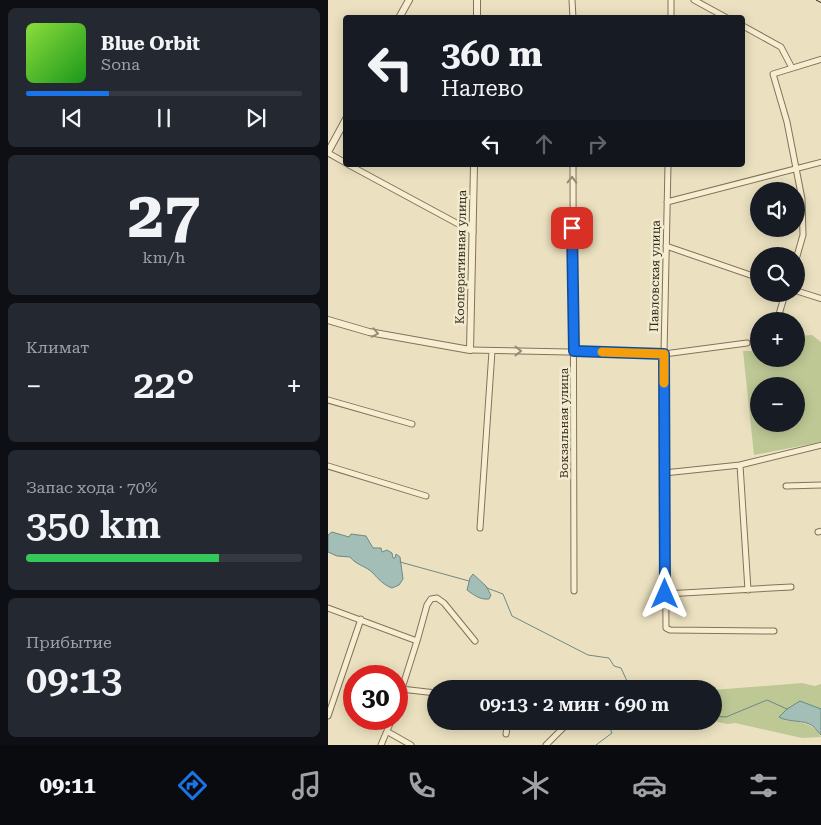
<!DOCTYPE html>
<html lang="ru">
<head>
<meta charset="utf-8">
<style>
	:root { --surface:#171b24; --page:#242831; --text:#f1f3f6; --muted:#9ea1a6; --line:#363941; --accent:#1a73e8 }
	body { margin:0; font-family:"Roboto Serif",serif; background:var(--page); color:var(--text); height:100vh; display:flex; flex-direction:column; font-size:19px; white-space:nowrap }
	* { box-sizing:border-box; margin:0 }
	p { font-size:16px; color:var(--muted) }
	.icon { flex:none; width:28px; height:28px; fill:none; stroke:currentColor; stroke-width:2; stroke-linecap:round; stroke-linejoin:round }
	.map { position:relative; flex:1; overflow:hidden }
	.side { display:flex; flex-direction:column; gap:8px; padding:8px; background:#0d0f14; width:328px }
	.side>* { flex:none }
	.top-card { position:absolute; left:15px; top:15px; width:402px; height:152px; border-radius:5px; box-shadow:0 2px 12px #0003; background:#171b24; color:var(--text); overflow:hidden }
	.buttons { position:absolute; left:422px; top:182px; display:grid; gap:10px }
	.buttons a { display:grid; place-items:center; width:55px; height:55px; border-radius:50%; background:var(--surface); box-shadow:0 2px 12px #0003; font-size:25px }
	.speed { position:absolute; left:15px; top:665px; display:flex; gap:10px; font-size:25px; font-weight:700; text-align:center }
	.speed>* { display:grid; place-content:center; width:65px; height:65px; border-radius:50%; background:var(--surface); box-shadow:0 2px 12px #0003; line-height:1 }
	.speed .limit { border:8px solid #d22; background:#fff; color:#111 }
	.pin { position:absolute; display:grid; place-items:center; width:42px; height:42px; color:#fff; margin:-21px; border-radius:10px; box-shadow:0 2px 8px #0006 }
	.me { position:absolute; width:55px; margin:-28px; rotate:0deg; stroke-linejoin:round; filter:drop-shadow(0 0 4px #0008) }
	.turn { display:flex; align-items:center; gap:18px; height:105px; padding:0 15px; font-size:22px }
	.turn .icon { width:65px; height:65px; stroke-width:2.5 }
	.turn b { display:block; font-size:35px; line-height:42px }
	.lanes { display:flex; align-items:center; height:48px; padding:0 15px; background:#0003; justify-content:center; gap:25px; direction:ltr }
	.lanes .off { opacity:.35 }
	.big { font-size:38px; font-weight:600; line-height:1.1 }
	.side .card { flex:1; display:flex; flex-direction:column; justify-content:center; gap:8px; min-width:0; padding:0 18px; border-radius:8px; background:var(--page) }
	.side .dial { align-items:center; gap:0 }
	.dial b { font-size:65px; line-height:1 }
	.song { display:flex; align-items:center; gap:15px }
	.cover { width:60px; height:60px; border-radius:8px; background:linear-gradient(135deg,hsl(90 70% 55%),hsl(120 70% 35%)) }
	.played { height:5px; border-radius:2px; background:linear-gradient(90deg,var(--accent) 30%,var(--line) 30%) }
	.keys { display:flex; justify-content:space-around; direction:ltr }
	.heat { display:flex; justify-content:space-between; align-items:center; font-size:28px; direction:ltr }
	.charge { height:8px; border-radius:4px; background:linear-gradient(90deg,#34c759 70%,var(--line) 0) }
	.trip { position:absolute; left:99px; top:680px; width:295px; height:50px; border-radius:25px; background:var(--surface); box-shadow:0 2px 12px #0003; font-weight:600; line-height:50px; text-align:center }
	.tab-bar { display:flex; height:80px; justify-content:space-around; align-items:center; background:#090b0e; color:var(--muted) }
	.tab-bar .icon { width:35px; height:35px }
	.tab-bar .on { color:var(--accent) }
	.tab-bar b { font-size:22px; color:var(--text) }
	main { display:flex; flex:1; min-height:0 }
	.map>svg:first-child { display:block }
</style>
</head>
<body>
<main>
<section class="side">
<div class="card">
<div class="song"><i class="cover"></i><div><b>Blue Orbit</b><p>Sona</p></div></div>
<div class="played"></div>
<div class="keys"><svg class="icon" aria-label="previous" viewBox="0 0 24 24"><path d="M18 5L8 12l10 7zM5 5v14"/></svg><svg class="icon" aria-label="pause" viewBox="0 0 24 24"><path d="M8 5v14M16 5v14"/></svg><svg class="icon" aria-label="next" viewBox="0 0 24 24"><path d="M6 5l10 7-10 7zM19 5v14"/></svg></div>
</div>
<div class="card dial"><b>27</b><p>km/h</p></div>
<div class="card"><p>Климат</p>
<div class="heat"><a>−</a><b class="big">22°</b><a>+</a></div>
</div>
<div class="card"><p>Запас хода · 70%</p><b class="big">350 km</b><div class="charge"></div></div>
<div class="card"><p>Прибытие</p><b class="big">09:13</b></div>
</section>
<div class="map">
<svg width="494" height="745" viewBox="0 0 494 745">
	<rect width="100%" height="100%" fill="#ebe1c0"/>
	<path fill="#bec895" fill-rule="evenodd" d="M484 335 493 342V442L426 455 415 351H431V359H469V336ZM431 386H469V424H431Z
		M474 683 487 686 493 684V709L455 720C470 722 486 722 493 737L474 738 407 723 400 724 385 721V690Z"/>
	<path fill="#a3bdb7" stroke="#6b8a85" d="M4 532 21 537 23 534 38 536 45 548H53L54 552 59 550 64 553 65 558H67L68 554 72 557 75 579 71 585 64 588C56 585 50 579 45 573 38 566 28 565 22 557L9 556 0 552V535Z
		M145 574 158 586 163 595 161 599C152 600 146 595 139 590L142 578Z
		M472 701 493 709V735C491 733 488 729 485 726 475 719 461 723 451 717L459 709Z"/>
	<g fill="none" stroke-linecap="round" stroke-linejoin="round">
		<path stroke="#6b8a85" stroke-width="1" d="M72 562 141 581
			M159 588 175 594 184 616 260 655 281 658 286 666 293 668 299 681 304 682 306 689
			M302 689H305
			M385 716 398 717 439 700 459 709
			M268 745 284 733 279 721"/>
		<defs>
			<path id="minor" d="M244 0 245 18
				M366 0 399 18
				M343 18V0
				M415 26 453 47 464 68
				M0 153 18 163
				M21 165 145 232
				M245 165 246 591
				M340 165 336 354 338 628 342 630 446 631
				M339 202 494 162
				M338 246 431 278
				M469 256 475 235 474 199 459 122 445 74 494 59
				M469 291 494 299
				M449 321 457 294
				M142 350 336 354 419 343
				M0 400 84 424
				M412 465 420 590
				M0 466 98 496
				M336 473 412 465 494 445
				M458 486 494 485
				M152 528 164 351
				M490 532 494 531
				M337 594 463 587
				M0 608 89 641
				M73 689 108 693
				M69 704 89 641 99 605 103 599 109 598 116 603 147 641
				M0 716 33 619
				M60 732 83 745
				M178 734 180 721
				M53 745 64 719
				M218 745 242 721"/>
			<path id="tertiary" d="M71 18 81 0
				M149 18V0
				M0 152 18 119
				M0 320 41 332 142 350 146 165"/>
		</defs>
		<use href="#minor" stroke="#837259" stroke-width="7"/>
		<use href="#tertiary" stroke="#837259" stroke-width="8"/>
		<use href="#minor" stroke="#f7eed2" stroke-width="5"/>
		<use href="#tertiary" stroke="#f7eed2" stroke-width="6"/>
		<path stroke="#33291d" stroke-width="1" stroke-dasharray="9 9" stroke-linecap="butt" d="M488 0 494 3"/>
	</g>
	<defs><path id="oneway-chevron" d="M-2-3.5L2.5 0L-2 3.5" fill="none" stroke-width="1.6" stroke-linecap="round" stroke-linejoin="round" transform="scale(1.25)"/></defs>
	<g stroke="#958c78">
		<use href="#oneway-chevron" transform="translate(244 180) rotate(-89)"/>
		<use href="#oneway-chevron" transform="translate(47 333) rotate(11)"/>
		<use href="#oneway-chevron" transform="translate(190 351)"/>
	</g>
	<g fill="none" stroke-linecap="round" stroke-linejoin="round">
		<defs>
			<path id="route" d="M244 228 246 351 336 354 337 594"/>
		</defs>
		<use href="#route" stroke="#114b97" stroke-width="12"/>
		<use href="#route" stroke="#1a73e8" stroke-width="9"/>
		<path stroke="#f59e0b" stroke-width="9" d="M274 352 336 354V383"/>
	</g>
	<g text-anchor="middle" stroke-width="5" stroke-linejoin="round" paint-order="stroke">
		<g font-size="12" fill="#33291d" stroke="#f3ebcf">
			<text transform="translate(133 257) rotate(-89)" y="4">Кооперативная улица</text>
			<text transform="translate(327 276) rotate(-89)" y="4">Павловская улица</text>
			<text transform="translate(236 423) rotate(-90)" y="4">Вокзальная улица</text>
		</g>
	</g>
</svg>
<div class="buttons">
<a><svg class="icon" aria-label="sound" viewBox="0 0 24 24"><path d="M4 9h4l5-4v14l-5-4H4zM17 9q2 3 0 6"/></svg></a>
<a><svg class="icon" aria-label="search" viewBox="0 0 24 24"><circle cx="10" cy="10" r="6"/><path d="M15 15l6 6"/></svg></a>
<a>+</a>
<a>−</a>
</div>
<div class="speed"><div class="limit">30</div></div>
<div class="pin" style="left:244px;top:228px;background:#d93025"><svg class="icon" aria-label="arrive" viewBox="0 0 24 24"><path d="M6 21V4h12l-3 4 3 4H6"/></svg></div>
<svg class="me" style="left:337px;top:594px" viewBox="-20 -20 40 40"><path d="M0-17L14 15 0 8-14 15z" fill="#1a73e8" stroke="#fff" stroke-width="4"/></svg>
<div class="trip">09:13 · 2 мин · 690 m</div>
<div class="top-card">
<div class="turn"><svg class="icon" aria-label="left" viewBox="0 0 24 24"><path d="M17 20v-9H6M10 6l-5 5 5 5"/></svg><div><b>360 m</b>Налево</div></div>
<div class="lanes"><svg class="icon" aria-label="left" viewBox="0 0 24 24"><path d="M17 20v-9H6M10 6l-5 5 5 5"/></svg><svg class="icon off" aria-label="ahead" viewBox="0 0 24 24"><path d="M12 20V5M6 11l6-6 6 6"/></svg><svg class="icon off" aria-label="right" viewBox="0 0 24 24"><path d="M7 20v-9h11M14 6l5 5-5 5"/></svg></div>
</div>
</div>
</main>
<nav class="tab-bar">
<b>09:11</b>
<svg class="icon on" aria-label="directions" viewBox="0 0 24 24"><path d="M12 3l9 9-9 9-9-9zM9 14v-3h6M13 9l2 2-2 2"/></svg>
<svg class="icon" aria-label="music" viewBox="0 0 24 24"><path d="M9 18V5l10-2v13"/><circle cx="6" cy="18" r="3"/><circle cx="16" cy="16" r="3"/></svg>
<svg class="icon" aria-label="phone" viewBox="0 0 24 24"><path d="M5 4h4l2 5-3 2q2 4 5 5l2-3 5 2v4C11 20 4 13 5 4z"/></svg>
<svg class="icon" aria-label="climate" viewBox="0 0 24 24"><path d="M12 3v18M4 7l16 10M4 17L20 7"/></svg>
<svg class="icon" aria-label="car" viewBox="0 0 24 24"><path d="M5 17H2v-5l4-1 3-4h7l3 4 3 1v5h-3M9 17h6M6 11h13"/><circle cx="7" cy="17" r="2"/><circle cx="17" cy="17" r="2"/></svg>
<svg class="icon" aria-label="filters" viewBox="0 0 24 24"><path d="M4 7h16M4 17h16"/><circle cx="9" cy="7" r="2"/><circle cx="15" cy="17" r="2"/></svg>
</nav>
</body>
</html>
